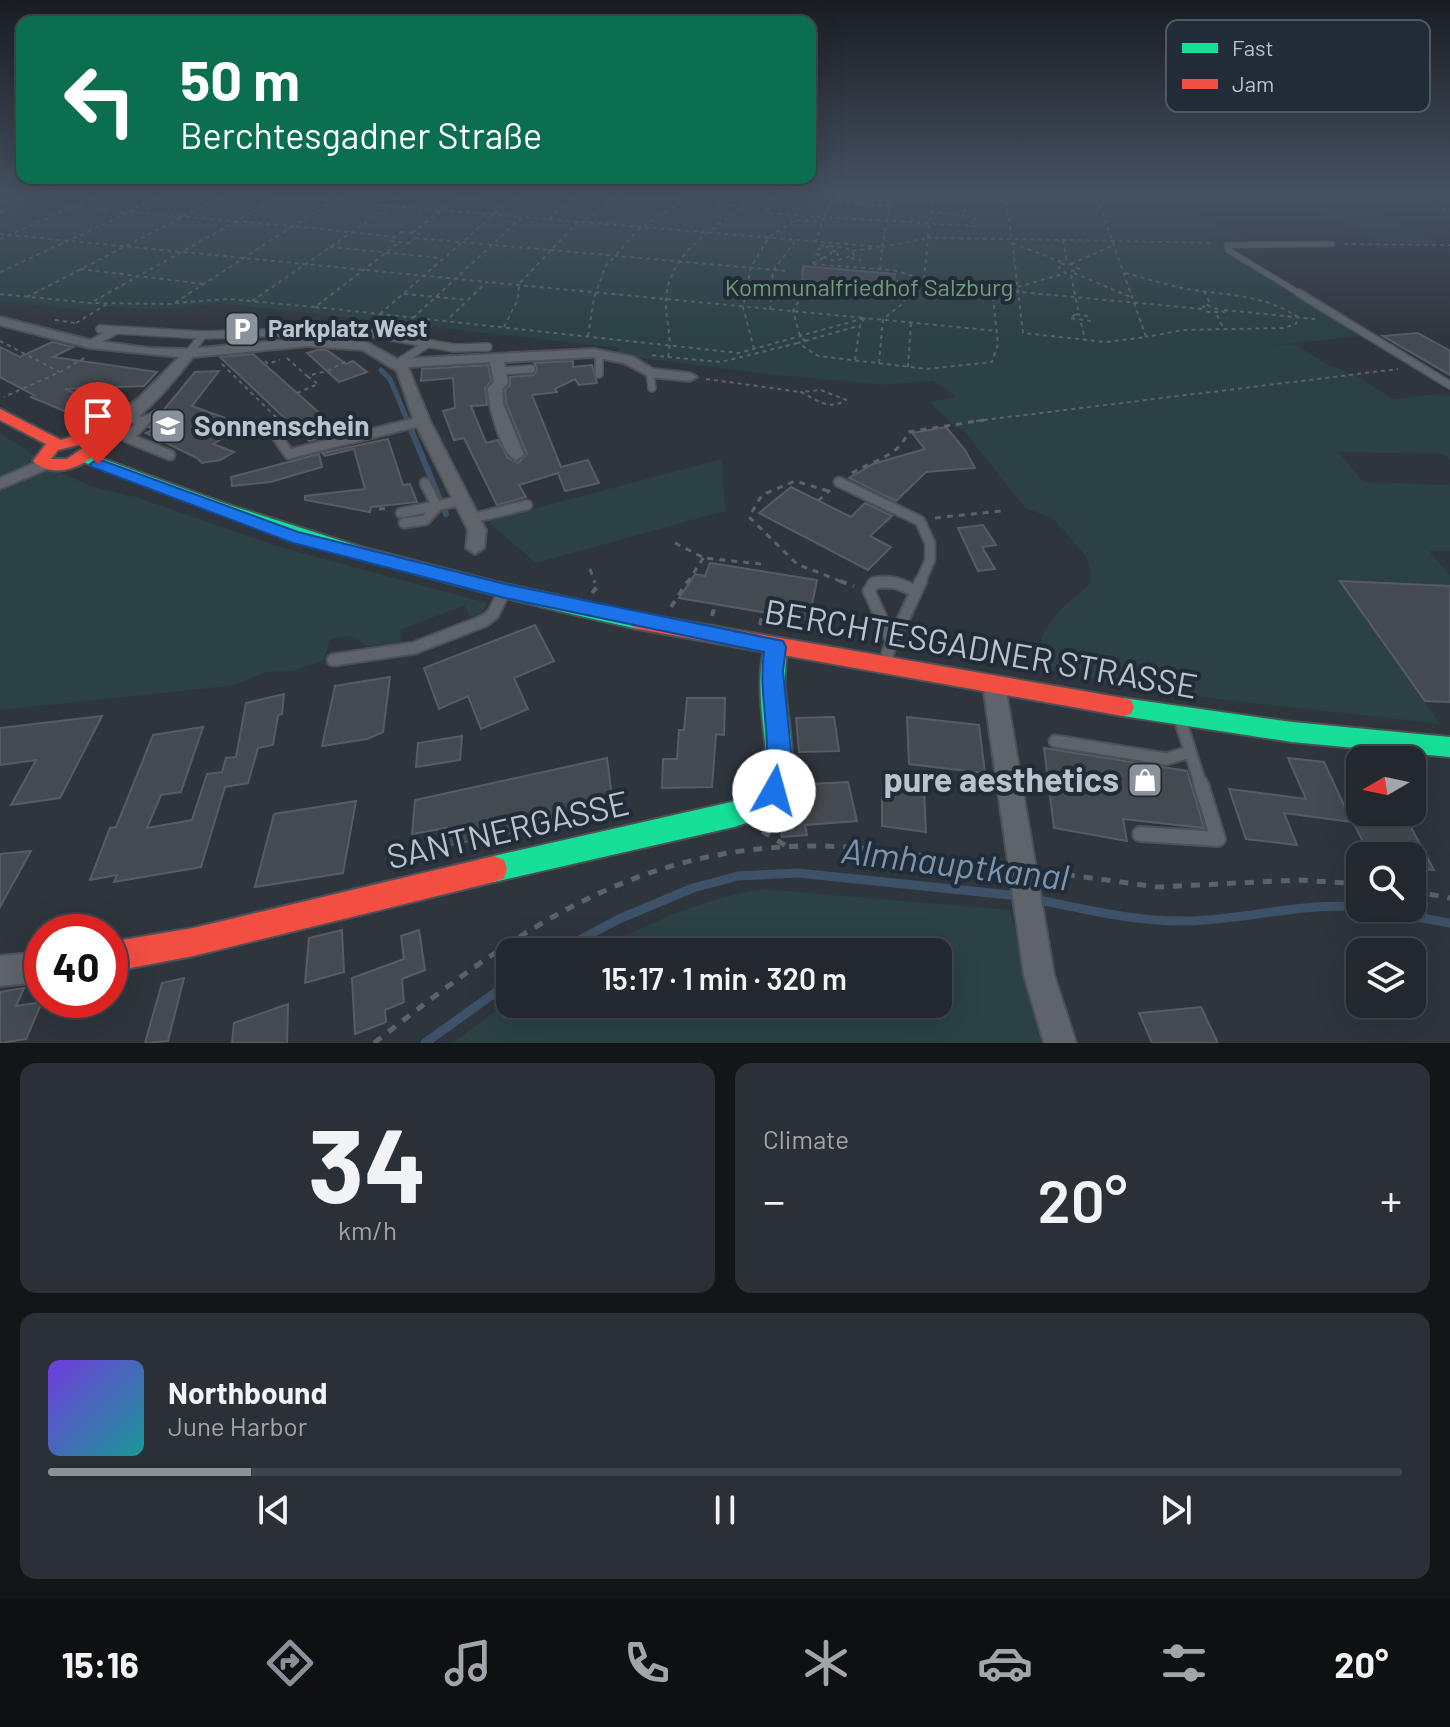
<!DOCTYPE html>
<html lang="en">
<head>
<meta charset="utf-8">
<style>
	:root { --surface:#22282e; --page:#2a3036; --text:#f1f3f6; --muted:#a2a6aa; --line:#3f444a; --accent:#89919a }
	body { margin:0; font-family:Barlow,sans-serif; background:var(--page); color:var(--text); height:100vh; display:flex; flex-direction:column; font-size:30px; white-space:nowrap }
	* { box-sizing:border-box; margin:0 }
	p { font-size:26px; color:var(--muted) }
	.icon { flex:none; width:44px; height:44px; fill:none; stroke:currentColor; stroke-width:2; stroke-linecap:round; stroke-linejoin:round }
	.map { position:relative; height:1043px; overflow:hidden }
	.panel { display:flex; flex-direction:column; gap:20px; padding:20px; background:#131619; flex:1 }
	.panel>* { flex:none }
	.top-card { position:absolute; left:16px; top:16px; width:800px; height:168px; border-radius:16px; box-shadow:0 8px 32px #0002,0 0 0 2px var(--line); background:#0b6e4f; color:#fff; overflow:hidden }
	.needle { width:52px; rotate:261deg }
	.fabs { position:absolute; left:1346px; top:746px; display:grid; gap:16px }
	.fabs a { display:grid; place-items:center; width:80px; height:80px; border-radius:16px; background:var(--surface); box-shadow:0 8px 32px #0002,0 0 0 2px var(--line); font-size:40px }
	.speed { position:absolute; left:24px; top:914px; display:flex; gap:16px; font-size:40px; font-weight:700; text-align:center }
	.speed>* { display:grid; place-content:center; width:104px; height:104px; border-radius:50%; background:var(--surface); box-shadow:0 8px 32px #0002,0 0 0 2px var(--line); line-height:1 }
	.speed .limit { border:12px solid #d22; background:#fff; color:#111 }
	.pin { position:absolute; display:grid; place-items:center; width:68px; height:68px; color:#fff; margin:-82px -34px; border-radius:50% 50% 50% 0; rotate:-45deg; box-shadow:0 0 8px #0007 }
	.pin .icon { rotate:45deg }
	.me { position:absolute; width:88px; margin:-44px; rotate:7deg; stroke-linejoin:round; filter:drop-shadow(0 0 6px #0008) }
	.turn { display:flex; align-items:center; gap:28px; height:168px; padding:0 32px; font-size:36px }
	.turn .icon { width:104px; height:104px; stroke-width:2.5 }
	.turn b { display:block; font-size:56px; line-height:68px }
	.big { font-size:60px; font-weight:600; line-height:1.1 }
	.panel .widget { flex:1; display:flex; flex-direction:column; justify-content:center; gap:12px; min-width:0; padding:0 28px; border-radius:16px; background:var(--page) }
	.panel .dial { align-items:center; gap:0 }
	.dial b { font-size:104px; line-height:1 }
	.song { display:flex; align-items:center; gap:24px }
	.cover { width:96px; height:96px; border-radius:12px; background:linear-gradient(135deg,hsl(260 70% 55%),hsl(180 70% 35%)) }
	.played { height:8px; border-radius:4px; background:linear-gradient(90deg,var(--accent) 15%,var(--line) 15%) }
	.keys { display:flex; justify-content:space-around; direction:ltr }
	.heat { display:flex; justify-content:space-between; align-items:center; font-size:44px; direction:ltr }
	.panel .tiles { flex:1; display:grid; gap:20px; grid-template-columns:1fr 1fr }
	.widget:last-child { grid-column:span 2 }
	.trip { position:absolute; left:496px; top:938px; width:456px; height:80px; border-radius:16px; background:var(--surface); box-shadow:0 8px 32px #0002,0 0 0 2px var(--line); font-weight:600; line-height:80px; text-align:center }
	.tabs { display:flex; height:128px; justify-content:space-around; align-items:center; background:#0e1012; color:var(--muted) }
	.tabs .icon { width:56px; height:56px }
	.tabs .selected { color:var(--accent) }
	.tabs b { font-size:36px; color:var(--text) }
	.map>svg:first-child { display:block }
</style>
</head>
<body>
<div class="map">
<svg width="1450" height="1043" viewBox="0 0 1450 1043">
	<rect width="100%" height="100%" fill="#2e353d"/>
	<path fill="#2b4143" d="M30 194H1162L1246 239H1208L1363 336 1267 346 1295 344 1326 364 1355 375 1393 399 1438 394 1450 396V460L1444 454 1338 452 1364 482 1450 485V551H1429L1450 575V586L1340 582 1440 724C1308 708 1182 700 1052 671L1038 661C1038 623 1065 606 1090 584L1091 571 1085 555 1067 534 1052 518 1025 508 962 428 957 429 930 402 956 396 933 381 884 385 765 374 618 355 619 348 219 303 158 310 100 306 93 311 0 301V202Z
		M1347 196 1438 243H1378L1295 198Z
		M0 433 63 474 93 487 136 497 280 547 487 603 480 615 474 618 469 616 465 605 400 630 401 642 369 646 351 636 330 639 324 660 293 671 267 672 230 686 0 710Z
		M722 459 725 511 536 563 487 521Z
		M764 889 1010 910 1043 1043H453L510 999V1004H938V952H591C649 924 698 899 764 889Z"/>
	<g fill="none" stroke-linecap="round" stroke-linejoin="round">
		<path stroke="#3d5168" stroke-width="5" d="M381 370 390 379 408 422"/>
		<path stroke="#3d5168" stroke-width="6" d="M407 420 446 514"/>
		<path stroke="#3d5168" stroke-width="9" d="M1034 899C1084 909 1136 922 1187 921 1245 920 1301 902 1360 907
			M1367 908 1450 923
			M557 952 619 919 693 888 738 876 798 873 1019 896
			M425 1043 510 982"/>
	</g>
	<path fill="#434a50" stroke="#575c64" stroke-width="2" d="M803 266 895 274 893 288 802 280Z
		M1418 333 1450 351V375L1383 336Z
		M52 342 73 347 53 357 157 372 144 386 65 389 95 401 91 410 76 416 31 397 34 395 0 377V347L20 357Z
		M317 350H327L346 364 353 361 367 372 339 382 307 353Z
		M253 354 297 393 342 433 309 441 220 357Z
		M573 361V367L592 365 597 383 579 385 575 379 555 389 557 392 532 395 561 467 588 460 599 483 565 491 558 473 519 485 526 497 497 505 464 438 454 440 443 411 455 408 453 378 421 381 422 369 488 365 491 381 485 388 487 405 471 406 486 443 498 440 508 458 518 463 527 454 506 403 505 390 510 385V377L534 375 537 369 534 363Z
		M219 371 192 406 239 423 232 428 238 430 213 444 234 452 220 460 202 463 197 458 146 433 154 429 149 427 161 418 162 412 195 372Z
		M946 427 965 450 975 468 926 472 896 501 849 478 873 464 925 449 912 433Z
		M388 439 403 485 410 484 417 502 371 507 370 512 305 500V496L365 489 354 449 325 456 322 453Z
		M319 454 322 467 270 482 232 486 231 477Z
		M791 487 851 517 865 503 892 516 870 536 891 547 868 570 759 513Z
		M983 525 996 545 982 547 995 569 978 571 958 528Z
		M710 563 817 580 809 620 679 598 695 574 705 576Z
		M1340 581 1450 586V702L1425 701Z
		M535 625 554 661 514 678 528 709 481 729 468 696 439 709 424 668Z
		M390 677 383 732 367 739 322 746 335 686Z
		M284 694 282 714 278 715 273 745 258 748 248 783 225 787 201 867 114 882 117 875 90 880 110 828 116 827 153 735 203 727 181 792 161 795 147 828 192 820 207 774 222 772 226 758 236 757 246 703Z
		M687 698H725L724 735 716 734 712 787 662 788 663 759H677L679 730H684Z
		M102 716 60 798 11 805 36 760 0 765V728Z
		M834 717 839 751 799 752 796 718Z
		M907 717 979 725 985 773 909 764Z
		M462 736 460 760 416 767 418 743Z
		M1044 748 1187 771 1204 828 1123 819 1127 841 1054 828Z
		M607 758 614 812 446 846 447 828 412 834 415 800Z
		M1288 758 1324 762 1352 822 1284 813 1297 845 1246 839 1229 789 1306 799Z
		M848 782 857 821 805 825 807 835 782 837 779 815 790 802 814 800 811 784Z
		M882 784 924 790 926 832 882 826Z
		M356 801 343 873 255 887 274 814Z
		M1348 812 1406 818 1434 870 1412 868V856H1370Z
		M31 851 0 907V854Z
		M342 930 344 972 305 983 309 938Z
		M419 930 425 970 402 979 404 1002 385 1010 386 1022 355 1034 352 978 404 959 401 936Z
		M184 978 168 1041 145 1043 162 983Z
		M24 988 16 1006 42 1002 26 1039 0 1043V992Z
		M288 1004 287 1043H232L234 1023Z
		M1201 1007 1218 1043H1152L1139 1013Z"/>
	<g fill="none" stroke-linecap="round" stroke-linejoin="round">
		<defs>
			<path id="lane-far4" d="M19 197 26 194
				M1302 295 1228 250 1227 245 1332 244"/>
			<path id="lane-far3" d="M1299 293 1450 385
				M100 329 117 330
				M90 344 117 330 203 335 353 330 454 348 488 347
				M189 353 203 335
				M599 355V374
				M398 363 427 344
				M500 371 531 369
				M650 373 652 388
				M97 407 143 422
				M143 422 156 414
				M418 422 422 421"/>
			<path id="lane-far2" d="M137 420 143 422
				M146 420 128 438 170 455
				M278 438 289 454 422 421
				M839 482 920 521 930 543V560L920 583
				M425 483 437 507
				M401 513 460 501
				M470 519 527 505
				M404 523 425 520 437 507
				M876 583H897"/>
			<path id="lane-far1" d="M892 642 869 591 874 583C890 580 902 583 915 592
				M333 660 414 648 484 621 493 614 504 592
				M886 664 888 652 921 581
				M1180 719 1201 786
				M1055 741 1166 759 1190 752"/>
			<path id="lane" d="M1140 834 1218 839 1201 784"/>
			<path id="street" d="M0 317 90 340 149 348 189 349 308 338 366 342 397 359 594 349 633 357 653 369 690 373 697 377 690 381 650 377 624 363 594 357 504 362 508 383 502 389 503 404 524 455 516 460C501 455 488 404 488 388L494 382 490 362 408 367 430 421 486 530 484 548 475 554 466 548 468 530 414 421 397 371 363 350 308 346 193 357C168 389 132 432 91 444L83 439 85 436 139 398 179 357 90 348 0 325Z
				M44 459 50 460 52 464 50 468 0 489V478Z
				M994 676 1002 679 1005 685 1054 975 1076 1043H1044L1024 975 983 685 986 679Z
				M42 952V982L0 986V956Z"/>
			<path id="fast" d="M84 452 226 504 361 547 496 582 638 613 645 616 648 621 645 626 638 629C446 587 260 533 78 460L76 457 78 454Z
				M776 639 784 641C789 651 783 677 785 690 788 729 806 785 768 813 759 820 745 823 734 827L494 882 484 878 481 869 484 860 494 856 749 798 764 784 768 772C766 737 752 671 768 641Z
				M1123 698 1292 722 1450 737V757L1292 742 1123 716 1115 714 1112 707 1115 700Z"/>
			<path id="jam" d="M0 409 61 440 84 433 104 445C88 466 55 481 33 461L46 444 0 420ZM82 444 86 446 67 459H51L58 450Z
				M638 613 1123 698 1131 700 1134 707 1131 714 1123 716 638 629 631 626 628 621 631 616Z
				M494 856 504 860 507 869 504 878 494 882 193 956 110 972V942L193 928Z"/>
		</defs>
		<use href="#lane-far4" stroke="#4d5157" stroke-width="7"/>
		<use href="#lane-far3" stroke="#4d5157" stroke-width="10"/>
		<use href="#lane-far2" stroke="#4d5157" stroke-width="13"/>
		<use href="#lane-far1" stroke="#4d5157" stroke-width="15"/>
		<use href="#lane" stroke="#4d5157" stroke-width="18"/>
		<use href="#street" stroke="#4d5157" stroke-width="4"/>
		<use href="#fast" stroke="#4d5157" stroke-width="4"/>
		<use href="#jam" stroke="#4d5157" stroke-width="4"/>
		<path stroke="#5c6267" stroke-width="2" stroke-dasharray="4 4" stroke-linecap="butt" d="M251 194 522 217
			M444 194 476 198 481 194
			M596 194 678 200
			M775 194 766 213 824 217 833 194
			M936 194 975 197 991 194
			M1005 194 1012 239 1214 243
			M1031 194 1098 199
			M1414 194 1450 212
			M751 195 774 197
			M0 200 3 201
			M678 200 684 194
			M830 202 890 206
			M32 203 120 211
			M717 204 723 194
			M135 208 165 194
			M0 212 11 207
			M131 212 293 226 345 194
			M930 212 965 215
			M550 219 574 194
			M585 220 622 194
			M401 232 420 234 409 243 390 241Z
			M412 233 459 196
			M0 234 487 282 447 320
			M415 238 787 271
			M0 239 103 194
			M1063 240 1067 263
			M1013 243 1064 263
			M1344 244 1450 245
			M830 246 850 249 854 255 835 261 816 254 819 249Z
			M330 247 441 258
			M824 247 816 241 824 217 975 226V217L965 215V196
			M882 247 928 238 933 194
			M882 247 892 194
			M832 251H838V255L830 253Z
			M852 251 874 248
			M823 258 811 264 892 270 924 279 923 283 1203 309
			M851 258 861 260
			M1061 264H1071L1079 269 1066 273 1059 268Z
			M1071 264 1114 245
			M80 269 204 284
			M0 272 135 210 119 213 123 214
			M1074 273 1133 298
			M1125 273C1146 278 1166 285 1187 289 1226 295 1265 295 1298 317L1296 324 1283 328 1183 330 1146 337
			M1071 275 1079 314
			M924 279 928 238 1012 239 1023 333 1106 342 1146 337 1096 194
			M810 281 793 311 800 336 805 341 798 343 818 356 927 369 992 362 998 344 992 289
			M894 281 919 283
			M809 283 908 292
			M1018 287 1066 273
			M1204 291 1211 305
			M0 294 91 303 173 304 293 226 395 237
			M404 294 468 300
			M27 297 227 194
			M94 301 285 194
			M252 301 407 194
			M175 303 228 299 315 307 400 242
			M1207 305 1224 312H1208L1203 307Z
			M315 307 739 353 865 318 487 282
			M770 310 773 271 796 240
			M1224 310 1315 319
			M380 314 517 194
			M1076 314 1087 316 1090 321 1070 318Z
			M1217 315 1224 330
			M413 318 522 217 882 247 880 269
			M55 320 75 323
			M76 323 107 304
			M1081 323 1085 339
			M504 327 518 299 519 284 578 222
			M588 336 594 298 605 267 639 229 682 201 744 206C711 230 668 255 666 300 665 320 673 337 668 357L651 355
			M0 341 60 372 4 397
			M805 341 858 326
			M754 349 743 307 751 267 769 237 795 220 821 222
			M668 357 721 362 798 343
			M287 358 307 376 327 371 349 360
			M855 360 860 325 865 318 997 331
			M265 361 268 364 280 360
			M879 363 883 319 902 304 913 286 923 283
			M222 364 281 422
			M908 367 911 323
			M60 372 88 356
			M706 379 801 392
			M821 390 846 400C829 411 817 400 801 392Z
			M297 393 318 384 307 376
			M968 422 1398 369"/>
		<path stroke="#5c6267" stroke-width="3" stroke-dasharray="6 6" stroke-linecap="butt" d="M279 420 282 423
			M852 473C873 460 899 457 908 432L984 420
			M828 491 795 481 762 495 749 517 797 564 845 583
			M818 501 830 490
			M379 509 390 508
			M935 518 1001 511
			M675 543 704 558 762 564
			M590 569 595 583
			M687 583 704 557"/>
		<path stroke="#5c6267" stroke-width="4" stroke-dasharray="7 7" stroke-linecap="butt" d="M840 581 854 586
			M592 593 597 587 595 581
			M671 607 688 581
			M712 616 715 604
			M760 625 763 612"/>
		<path stroke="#5c6267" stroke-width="5" stroke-dasharray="9 9" stroke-linecap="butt" d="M762 831 790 848
			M1048 872 1157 887 1299 880 1360 884
			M1412 891 1450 898
			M374 1043C510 937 625 849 807 846 872 845 936 859 1000 867"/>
		<use href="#lane-far4" stroke="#5e646a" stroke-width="5"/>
		<use href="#lane-far3" stroke="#5e646a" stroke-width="7"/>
		<use href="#lane-far2" stroke="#5e646a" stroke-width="9"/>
		<use href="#lane-far1" stroke="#5e646a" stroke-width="11"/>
		<use href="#lane" stroke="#5e646a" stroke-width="14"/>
		<use href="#street" fill="#5e646a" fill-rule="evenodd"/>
		<use href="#fast" fill="#16e098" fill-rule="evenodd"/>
		<use href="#jam" fill="#f24e42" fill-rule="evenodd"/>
	</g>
	<linearGradient id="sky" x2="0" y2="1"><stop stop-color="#191d22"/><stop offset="0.57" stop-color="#465162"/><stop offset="1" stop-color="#465162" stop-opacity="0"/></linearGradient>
	<rect width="1450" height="340" fill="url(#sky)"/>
	<path fill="#1a73e8" stroke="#114b97" stroke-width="2" d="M98 459 298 532 505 584 783 641 786 647 783 671 793 772 783 799 774 802 765 799 761 791C776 747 757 698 764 652L505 598 293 543 92 467 90 464Z"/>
	<defs>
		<symbol id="parking-square" viewBox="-11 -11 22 22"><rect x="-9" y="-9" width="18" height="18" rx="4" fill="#89919a" stroke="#212c38"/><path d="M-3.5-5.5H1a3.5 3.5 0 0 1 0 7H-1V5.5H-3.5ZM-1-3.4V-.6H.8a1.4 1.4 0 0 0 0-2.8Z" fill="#fff"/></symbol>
		<symbol id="school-square" viewBox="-11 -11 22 22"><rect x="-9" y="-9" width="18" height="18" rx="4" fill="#89919a" stroke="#212c38"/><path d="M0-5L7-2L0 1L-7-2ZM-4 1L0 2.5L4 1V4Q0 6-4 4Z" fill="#fff"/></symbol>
		<symbol id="shop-square" viewBox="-11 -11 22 22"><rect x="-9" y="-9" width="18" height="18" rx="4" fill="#89919a" stroke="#212c38"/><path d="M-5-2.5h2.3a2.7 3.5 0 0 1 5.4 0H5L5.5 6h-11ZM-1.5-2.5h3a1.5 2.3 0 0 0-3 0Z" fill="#fff"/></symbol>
	</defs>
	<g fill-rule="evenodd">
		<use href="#parking-square" x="222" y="309" width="40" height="40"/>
		<use href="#school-square" x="148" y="406" width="40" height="40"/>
		<use href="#shop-square" x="1125" y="760" width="40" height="40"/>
	</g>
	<g text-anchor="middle" stroke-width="8" stroke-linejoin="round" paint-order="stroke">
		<g font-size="24" fill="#719d78" stroke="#212c38">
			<text x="869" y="296">Kommunalfriedhof Salzburg</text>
		</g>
		<g font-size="24" font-weight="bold" fill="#bac2cc" stroke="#212c38" text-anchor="start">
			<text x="268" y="337">Parkplatz West</text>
		</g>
		<g font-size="28" font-weight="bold" fill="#bac2cc" stroke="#212c38" text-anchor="start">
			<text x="194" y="436">Sonnenschein</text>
		</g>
		<g font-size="34" fill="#bac2cc" stroke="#212c38">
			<text transform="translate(981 649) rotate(10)" y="12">BERCHTESGADNER STRASSE</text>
			<text transform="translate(508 830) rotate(-13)" y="12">SANTNERGASSE</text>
		</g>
		<g font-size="34" font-weight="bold" fill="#bac2cc" stroke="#212c38" text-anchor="end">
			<text x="1119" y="792">pure aesthetics</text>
		</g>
		<g font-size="36" font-style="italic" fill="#7b95ae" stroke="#212c38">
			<text transform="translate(955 864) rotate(7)" y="13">Almhauptkanal</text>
		</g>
	</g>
	<rect x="1166" y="20" width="264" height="92" rx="12" fill="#212c38" stroke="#4f5964" stroke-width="2"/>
	<rect x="1182" y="43" width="36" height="10" fill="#16e098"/>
	<rect x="1182" y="79" width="36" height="10" fill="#f24e42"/>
	<g font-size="22" fill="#bac2cc">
		<text x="1232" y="56">Fast</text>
		<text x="1232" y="92">Jam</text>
	</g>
</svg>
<div class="fabs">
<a><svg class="needle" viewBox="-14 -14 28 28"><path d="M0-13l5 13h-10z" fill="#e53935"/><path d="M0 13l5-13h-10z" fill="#a2a6aa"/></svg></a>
<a><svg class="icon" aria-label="search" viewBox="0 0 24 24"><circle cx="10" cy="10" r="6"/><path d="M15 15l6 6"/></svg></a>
<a><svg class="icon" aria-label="layers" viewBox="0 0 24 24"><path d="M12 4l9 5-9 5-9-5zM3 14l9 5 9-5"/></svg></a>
</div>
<div class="speed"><div class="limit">40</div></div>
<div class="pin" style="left:98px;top:464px;background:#d93025"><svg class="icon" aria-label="arrive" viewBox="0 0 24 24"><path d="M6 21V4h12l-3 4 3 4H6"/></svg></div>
<svg class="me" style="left:774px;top:791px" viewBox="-20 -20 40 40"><circle r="19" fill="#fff"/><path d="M0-13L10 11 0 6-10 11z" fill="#1a73e8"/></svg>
<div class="trip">15:17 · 1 min · 320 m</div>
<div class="top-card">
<div class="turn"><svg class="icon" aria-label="left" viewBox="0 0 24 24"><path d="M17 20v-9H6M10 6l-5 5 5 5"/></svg><div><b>50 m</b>Berchtesgadner Straße</div></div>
</div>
</div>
<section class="panel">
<div class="tiles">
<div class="widget dial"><b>34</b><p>km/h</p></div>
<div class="widget"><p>Climate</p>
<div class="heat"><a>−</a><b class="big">20°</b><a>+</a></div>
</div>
<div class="widget">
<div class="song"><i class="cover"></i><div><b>Northbound</b><p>June Harbor</p></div></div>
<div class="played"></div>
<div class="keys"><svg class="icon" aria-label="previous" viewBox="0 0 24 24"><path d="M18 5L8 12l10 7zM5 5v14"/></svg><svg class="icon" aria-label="pause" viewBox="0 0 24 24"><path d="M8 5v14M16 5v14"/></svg><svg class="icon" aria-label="next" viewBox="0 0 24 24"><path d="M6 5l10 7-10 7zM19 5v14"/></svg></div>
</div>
</div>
</section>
<nav class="tabs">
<b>15:16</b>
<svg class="icon selected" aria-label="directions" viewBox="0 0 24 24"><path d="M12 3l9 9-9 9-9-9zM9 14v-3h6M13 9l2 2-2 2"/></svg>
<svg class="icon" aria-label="music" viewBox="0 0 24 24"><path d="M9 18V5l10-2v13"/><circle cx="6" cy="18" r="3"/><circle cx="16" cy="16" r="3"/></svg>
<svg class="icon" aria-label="phone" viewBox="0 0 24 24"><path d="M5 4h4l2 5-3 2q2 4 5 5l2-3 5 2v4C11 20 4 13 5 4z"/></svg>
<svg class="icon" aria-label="climate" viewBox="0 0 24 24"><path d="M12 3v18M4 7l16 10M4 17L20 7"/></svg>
<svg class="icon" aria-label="car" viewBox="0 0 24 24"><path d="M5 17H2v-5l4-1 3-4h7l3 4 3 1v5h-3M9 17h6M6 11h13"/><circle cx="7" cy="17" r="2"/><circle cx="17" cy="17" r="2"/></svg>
<svg class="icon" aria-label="filters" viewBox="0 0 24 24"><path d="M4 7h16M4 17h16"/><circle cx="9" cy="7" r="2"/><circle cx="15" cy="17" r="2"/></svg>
<b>20°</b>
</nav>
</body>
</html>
